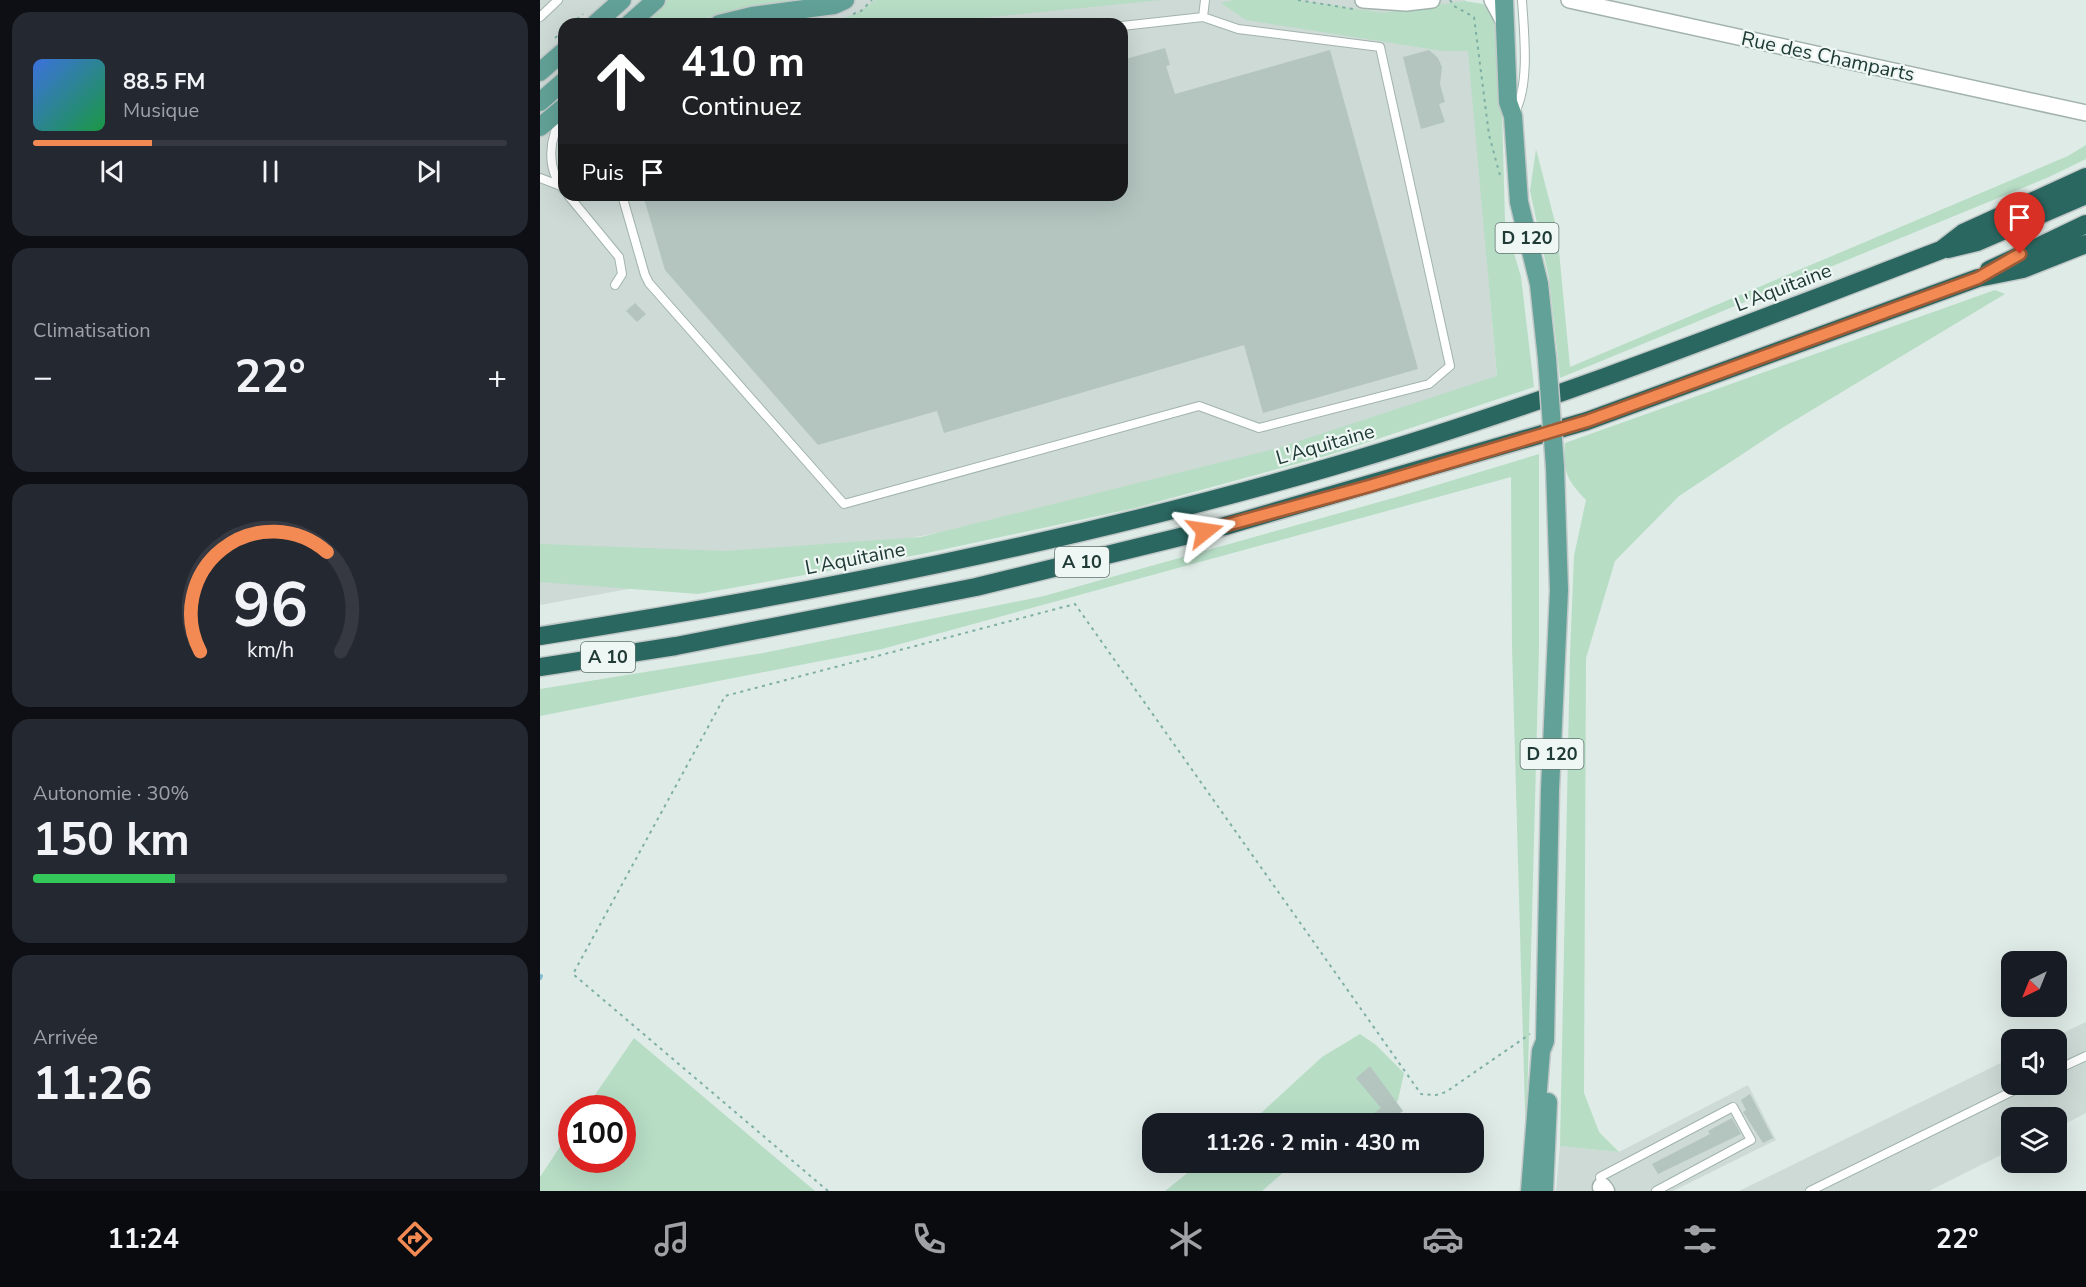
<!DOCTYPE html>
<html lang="fr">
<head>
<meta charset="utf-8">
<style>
	:root { --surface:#171b24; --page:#242831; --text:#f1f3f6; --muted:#9ea1a6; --line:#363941; --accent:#f48a53 }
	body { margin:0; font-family:"Nunito Sans",sans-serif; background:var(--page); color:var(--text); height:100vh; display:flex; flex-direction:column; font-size:22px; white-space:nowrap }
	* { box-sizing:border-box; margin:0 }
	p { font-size:20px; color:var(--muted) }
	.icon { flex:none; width:33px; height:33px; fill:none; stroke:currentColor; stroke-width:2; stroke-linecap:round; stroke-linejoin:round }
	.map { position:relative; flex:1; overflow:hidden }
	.sheet { display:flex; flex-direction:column; gap:12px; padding:12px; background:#0d0f14; width:540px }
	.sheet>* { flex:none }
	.guide { position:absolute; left:18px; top:18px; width:570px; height:183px; border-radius:18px; box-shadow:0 6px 24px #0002; background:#202124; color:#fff; overflow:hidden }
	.needle { width:39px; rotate:223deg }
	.tools { position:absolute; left:1461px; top:951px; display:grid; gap:12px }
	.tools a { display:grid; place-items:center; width:66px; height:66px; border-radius:12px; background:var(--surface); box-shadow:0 6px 24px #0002; font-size:30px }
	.speed { position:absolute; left:18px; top:1095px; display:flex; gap:12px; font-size:30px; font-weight:700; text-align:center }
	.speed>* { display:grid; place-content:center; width:78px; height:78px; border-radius:50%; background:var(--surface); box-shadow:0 6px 24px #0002; line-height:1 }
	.speed .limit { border:9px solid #d22; background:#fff; color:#111 }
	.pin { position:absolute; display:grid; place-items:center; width:51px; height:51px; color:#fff; margin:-62px -26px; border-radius:50% 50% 50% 0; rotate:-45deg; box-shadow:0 0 6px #0007 }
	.pin .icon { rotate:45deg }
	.me { position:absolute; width:66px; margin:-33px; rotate:75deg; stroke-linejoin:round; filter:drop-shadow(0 0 4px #0008) }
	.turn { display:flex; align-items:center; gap:21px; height:126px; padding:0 24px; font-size:27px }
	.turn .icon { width:78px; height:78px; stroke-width:2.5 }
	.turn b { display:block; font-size:42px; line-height:51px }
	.then { display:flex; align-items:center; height:57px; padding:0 24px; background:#0003; gap:12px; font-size:22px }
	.big { font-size:45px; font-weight:700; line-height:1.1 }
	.sheet .card { flex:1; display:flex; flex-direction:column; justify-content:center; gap:9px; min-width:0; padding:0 21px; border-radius:18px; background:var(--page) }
	.sheet .dial { align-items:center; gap:0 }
	.dial svg { height:156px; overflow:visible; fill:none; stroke:var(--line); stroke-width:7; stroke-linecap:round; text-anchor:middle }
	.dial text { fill:var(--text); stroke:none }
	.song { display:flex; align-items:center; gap:18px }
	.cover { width:72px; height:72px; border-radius:9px; background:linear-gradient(135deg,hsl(220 70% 55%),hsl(140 70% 35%)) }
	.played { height:6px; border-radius:3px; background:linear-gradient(90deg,var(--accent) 25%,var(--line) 25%) }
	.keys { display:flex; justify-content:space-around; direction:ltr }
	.heat { display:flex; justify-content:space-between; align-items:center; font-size:33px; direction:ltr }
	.charge { height:9px; border-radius:4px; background:linear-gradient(90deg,#34c759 30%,var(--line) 0) }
	.trip { position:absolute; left:602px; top:1113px; width:342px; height:60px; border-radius:18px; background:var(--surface); box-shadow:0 6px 24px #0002; font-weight:700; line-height:60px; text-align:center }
	.tab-bar { display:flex; height:96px; justify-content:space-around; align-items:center; background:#090b0e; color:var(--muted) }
	.tab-bar .icon { width:42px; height:42px }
	.tab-bar .selected { color:var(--accent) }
	.tab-bar b { font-size:27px; color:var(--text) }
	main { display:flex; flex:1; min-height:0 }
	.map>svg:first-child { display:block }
</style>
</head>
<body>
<main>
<section class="sheet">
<div class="card">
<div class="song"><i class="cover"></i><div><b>88.5 FM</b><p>Musique</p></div></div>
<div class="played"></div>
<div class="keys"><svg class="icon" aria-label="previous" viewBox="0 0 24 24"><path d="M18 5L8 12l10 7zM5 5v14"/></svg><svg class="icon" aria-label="pause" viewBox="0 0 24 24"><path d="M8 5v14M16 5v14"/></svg><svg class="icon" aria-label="next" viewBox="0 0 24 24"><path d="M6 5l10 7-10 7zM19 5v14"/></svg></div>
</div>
<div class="card"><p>Climatisation</p>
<div class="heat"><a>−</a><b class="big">22°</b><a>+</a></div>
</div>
<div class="card dial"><svg viewBox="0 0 100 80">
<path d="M14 69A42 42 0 1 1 86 69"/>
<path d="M14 69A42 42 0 0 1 79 18" stroke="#f48a53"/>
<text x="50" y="56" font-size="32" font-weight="700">96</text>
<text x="50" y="72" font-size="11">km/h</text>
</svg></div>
<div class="card"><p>Autonomie · 30%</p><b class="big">150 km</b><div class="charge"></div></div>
<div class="card"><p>Arrivée</p><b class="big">11:26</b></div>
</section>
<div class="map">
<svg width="1546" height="1191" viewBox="0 0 1546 1191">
	<rect width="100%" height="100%" fill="#dfebe7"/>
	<path fill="#cddad6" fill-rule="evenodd" d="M0 0H925L958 390 898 399 563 503 0 605ZM24 24H582V195H24Z
		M1546 1022V1113L1517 1128 1516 1118H1472L1471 1150 1389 1191H1199L1471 1058 1472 1084H1516V1040L1510 1039Z
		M1208 1085 1236 1140 1133 1191H1016L1020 1146 1079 1152Z"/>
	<path fill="#b7ddc5" d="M128 0H259L134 24H101Z
		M335 0H621L380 24H274C297 22 318 16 335 0Z
		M694 0H758L843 13 925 1 943 4 954 17 960 38 965 222 981 277 994 387 789 455 595 508 382 554 158 594 0 582V544L186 551 381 537 738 448 957 376 928 51H903L706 20 681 3Z
		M1546 145V159L1509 177 1020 378 1009 278 990 191 996 149 1017 230 1030 367 1528 156Z
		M1455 290 1465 294 1242 428 1139 496 1075 561 1046 658 1044 1093 1059 1132 1079 1152 1020 1146 1030 654 1034 556 1046 500C1027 480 1022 471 1025 443Z
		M999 454V648L986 1146 972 647 971 477 342 649 0 716V689L223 653 504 596 864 495Z
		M820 1034 836 1045 864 1073 858 1100 842 1121 709 1124 782 1057Z
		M94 1038 275 1191H0V1177L31 1130 32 1160H82V1108H46Z
		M660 1163V1162L754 1163 722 1191H625Z"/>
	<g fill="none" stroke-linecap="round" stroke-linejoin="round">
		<path stroke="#85bed1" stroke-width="4" d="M0 978 1 976"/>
	</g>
	<path fill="#b4c5c0" d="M625 48 630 65 626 66 635 94 790 50 878 369 723 413 704 345 404 433 397 411 278 445 125 270 103 195H582V60Z
		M889 50 898 58 902 67 900 84 905 102 899 104 905 122 881 129 863 57Z
		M95 303 106 314 97 322 86 311Z
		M830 1066 863 1111 845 1124H841L833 1114 841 1108 816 1078Z
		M1210 1094 1233 1138 1223 1143 1203 1112 1206 1110 1201 1100Z
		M1192 1118 1201 1134 1118 1174 1112 1164 1170 1134 1168 1131Z"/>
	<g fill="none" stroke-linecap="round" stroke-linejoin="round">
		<defs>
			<path id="service" d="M0 17 18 0
				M663 17 665 0
				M975 112C990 84 984 32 982 0
				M24 116C8 137 6 169 24 190
				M0 178 21 186
				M28 195 79 257 82 274 75 285
				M82 195 105 275 109 283 304 504 659 406 719 428 889 384 910 366 840 47 698 29 663 17 582 26
				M1516 1070 1546 1056
				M1062 1186 1060 1177 1193 1107 1211 1140 1116 1191
				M1270 1191 1487 1084"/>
			<path id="minor" d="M823 0 866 3 892 0
				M952 0 965 24
				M1029 0 1546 113"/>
			<path id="tertiary" d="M1062 1187 1065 1191"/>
			<path id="primary" d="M964 0 968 102 973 116 979 202 999 284 1007 359
				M55 24 82 0
				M89 24 116 0
				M179 24 212 16 294 5 305 0
				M0 72 24 51
				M0 102 24 81
				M0 127 24 107
				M990 1191 1001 1051 1005 1041 1010 790 1019 590 1015 467
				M1004 1191 1008 1102"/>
			<path id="motorway" d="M1408 249 1437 242 1546 195
				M1449 270 1546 224
				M0 636C267 594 534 542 794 466 1001 406 1200 327 1401 250L1423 233 1546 177
				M0 667 136 646 436 587 685 526 1047 421 1438 278 1483 269 1546 244"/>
		</defs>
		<use href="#service" stroke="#a2b3ae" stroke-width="10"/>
		<use href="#minor" stroke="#a2b3ae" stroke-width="18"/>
		<use href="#tertiary" stroke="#a2b3ae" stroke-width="21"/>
		<use href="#primary" stroke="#c1c8c7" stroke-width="21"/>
		<use href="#motorway" stroke="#c1c8c7" stroke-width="21"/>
		<path stroke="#7fafa4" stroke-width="2" stroke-dasharray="3 4.5" stroke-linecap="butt" d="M758 0 813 9
			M910 0 914 6 934 17 949 135 961 179
			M313 14 321 11 332 0
			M31 24 43 14
			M15 38 24 30
			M288 1191 33 974 185 696 535 604 881 1094 896 1095 906 1092 990 1034"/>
		<use href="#service" stroke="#fff" stroke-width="8"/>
		<use href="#minor" stroke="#fff" stroke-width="15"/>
		<use href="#tertiary" stroke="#fff" stroke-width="18"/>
		<use href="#primary" stroke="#62a197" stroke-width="18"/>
		<use href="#motorway" stroke="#2b6761" stroke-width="18"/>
		<defs>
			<path id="primary-bridge" d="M1007 359 1015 467"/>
		</defs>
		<use href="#primary-bridge" stroke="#c1c8c7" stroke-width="21" stroke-linecap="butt"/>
		<use href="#primary-bridge" stroke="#62a197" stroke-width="18"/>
	</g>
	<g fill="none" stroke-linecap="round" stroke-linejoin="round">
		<defs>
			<path id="route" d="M665 531 829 486 1047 421 1438 278 1480 254"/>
		</defs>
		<use href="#route" stroke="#9f5a36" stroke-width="15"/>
		<use href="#route" stroke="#f48a53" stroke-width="10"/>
	</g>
	<g text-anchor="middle" stroke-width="4.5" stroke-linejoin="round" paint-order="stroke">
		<g fill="#eff7f4" stroke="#5e736f" stroke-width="1.5">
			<rect x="955.5" y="223" width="63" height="30" rx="4.5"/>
			<rect x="515" y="547" width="54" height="30" rx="4.5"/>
			<rect x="41" y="642" width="54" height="30" rx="4.5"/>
			<rect x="980.5" y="739" width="63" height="30" rx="4.5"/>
		</g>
		<g font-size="18" font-weight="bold" fill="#203b36">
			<text x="987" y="244">D 120</text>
			<text x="542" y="568">A 10</text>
			<text x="68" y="663">A 10</text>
			<text x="1012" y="760">D 120</text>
		</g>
		<g font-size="20" fill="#203b36" stroke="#eff7f4">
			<text transform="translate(1288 56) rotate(12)" y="7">Rue des Champarts</text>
			<text transform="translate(1243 287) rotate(-21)" y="7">L'Aquitaine</text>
			<text transform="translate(785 444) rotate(-16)" y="7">L'Aquitaine</text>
			<text transform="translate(315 558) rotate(-11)" y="7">L'Aquitaine</text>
		</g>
	</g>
</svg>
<div class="tools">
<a><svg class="needle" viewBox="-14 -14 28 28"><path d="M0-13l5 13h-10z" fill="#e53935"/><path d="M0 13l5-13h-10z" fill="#9ea1a6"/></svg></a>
<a><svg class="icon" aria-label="sound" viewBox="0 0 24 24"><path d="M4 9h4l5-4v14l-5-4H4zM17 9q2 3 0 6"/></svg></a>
<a><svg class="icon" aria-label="layers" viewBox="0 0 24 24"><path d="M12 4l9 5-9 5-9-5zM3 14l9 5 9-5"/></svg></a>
</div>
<div class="speed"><div class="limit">100</div></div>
<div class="pin" style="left:1480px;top:254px;background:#d93025"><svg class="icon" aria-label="arrive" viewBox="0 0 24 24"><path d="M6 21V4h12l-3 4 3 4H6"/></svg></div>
<svg class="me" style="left:665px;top:531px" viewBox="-20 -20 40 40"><path d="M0-17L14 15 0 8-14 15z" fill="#f48a53" stroke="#fff" stroke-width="4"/></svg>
<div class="trip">11:26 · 2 min · 430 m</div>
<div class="guide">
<div class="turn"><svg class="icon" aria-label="ahead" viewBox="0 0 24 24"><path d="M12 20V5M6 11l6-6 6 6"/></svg><div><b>410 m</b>Continuez</div></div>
<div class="then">Puis<svg class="icon" aria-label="arrive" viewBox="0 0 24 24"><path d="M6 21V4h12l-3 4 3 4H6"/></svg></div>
</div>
</div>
</main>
<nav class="tab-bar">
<b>11:24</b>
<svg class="icon selected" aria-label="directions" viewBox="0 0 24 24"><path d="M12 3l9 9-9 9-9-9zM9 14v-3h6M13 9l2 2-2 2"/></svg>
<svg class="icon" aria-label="music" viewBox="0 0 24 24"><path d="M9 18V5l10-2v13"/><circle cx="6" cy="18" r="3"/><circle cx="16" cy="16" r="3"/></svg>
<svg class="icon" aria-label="phone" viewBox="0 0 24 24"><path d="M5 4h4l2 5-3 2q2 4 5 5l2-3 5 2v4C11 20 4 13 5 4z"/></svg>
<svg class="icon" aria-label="climate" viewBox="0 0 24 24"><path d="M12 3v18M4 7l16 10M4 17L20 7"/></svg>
<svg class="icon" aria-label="car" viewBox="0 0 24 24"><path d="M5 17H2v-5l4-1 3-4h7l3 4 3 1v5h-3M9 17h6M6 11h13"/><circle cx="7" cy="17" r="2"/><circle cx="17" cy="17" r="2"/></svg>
<svg class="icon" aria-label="filters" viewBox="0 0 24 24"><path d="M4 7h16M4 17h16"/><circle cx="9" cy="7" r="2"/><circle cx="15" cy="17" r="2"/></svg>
<b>22°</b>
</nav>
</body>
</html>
